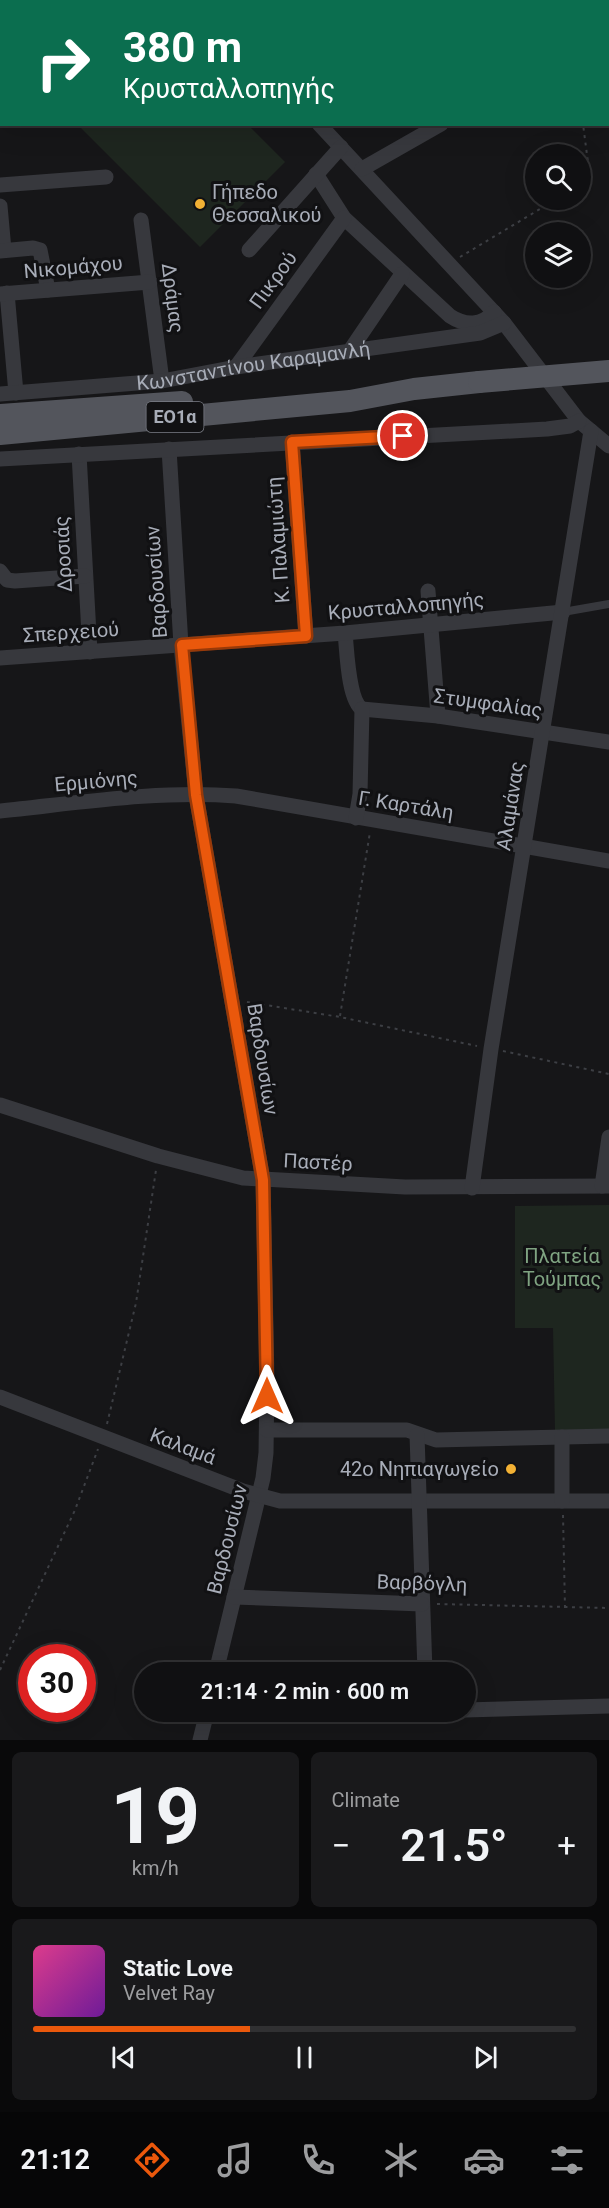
<!DOCTYPE html>
<html lang="en">
<head>
<meta charset="utf-8">
<style>
	:root { --surface:#101012; --page:#19191b; --text:#f1f3f6; --muted:#9c9d9f; --line:#303032; --accent:#ea580c }
	body { margin:0; font-family:Roboto,sans-serif; background:var(--page); color:var(--text); height:100vh; display:flex; flex-direction:column; font-size:22px; white-space:nowrap }
	* { box-sizing:border-box; margin:0 }
	p { font-size:20px; color:var(--muted) }
	.icon { flex:none; width:33px; height:33px; fill:none; stroke:currentColor; stroke-width:2; stroke-linecap:round; stroke-linejoin:round }
	.map { position:relative; height:1740px; overflow:hidden }
	.side { display:flex; flex-direction:column; gap:12px; padding:12px; background:#09090a; flex:1 }
	.side>* { flex:none }
	.guide { position:absolute; left:0px; top:0px; width:609px; height:126px; box-shadow:0 6px 24px #0002,0 0 0 2px var(--line); background:#0b6e4f; color:#fff; overflow:hidden }
	.fabs { position:absolute; left:525px; top:144px; display:grid; gap:12px }
	.fabs a { display:grid; place-items:center; width:66px; height:66px; border-radius:50%; background:var(--surface); box-shadow:0 6px 24px #0002,0 0 0 2px var(--line); font-size:30px }
	.speed { position:absolute; left:18px; top:1644px; display:flex; gap:12px; font-size:30px; font-weight:700; text-align:center }
	.speed>* { display:grid; place-content:center; width:78px; height:78px; border-radius:50%; background:var(--surface); box-shadow:0 6px 24px #0002,0 0 0 2px var(--line); line-height:1 }
	.speed .limit { border:9px solid #d22; background:#fff; color:#111 }
	.pin { position:absolute; display:grid; place-items:center; width:51px; height:51px; color:#fff; margin:-26px; border:3px solid #fff; border-radius:50%; box-shadow:0 2px 6px #0007 }
	.me { position:absolute; width:66px; margin:-33px; rotate:0deg; stroke-linejoin:round; filter:drop-shadow(0 0 4px #0008) }
	.turn { display:flex; align-items:center; gap:21px; height:126px; padding:0 24px; font-size:27px }
	.turn .icon { width:78px; height:78px; stroke-width:2.5 }
	.turn b { display:block; font-size:42px; line-height:51px }
	.big { font-size:45px; font-weight:600; line-height:1.1 }
	.side .widget { flex:1; display:flex; flex-direction:column; justify-content:center; gap:9px; min-width:0; padding:0 21px; border-radius:9px; background:var(--page) }
	.side .dial { align-items:center; gap:0 }
	.dial b { font-size:78px; line-height:1 }
	.song { display:flex; align-items:center; gap:18px }
	.cover { width:72px; height:72px; border-radius:9px; background:linear-gradient(135deg,hsl(330 70% 55%),hsl(280 70% 35%)) }
	.played { height:6px; border-radius:3px; background:linear-gradient(90deg,var(--accent) 40%,var(--line) 40%) }
	.keys { display:flex; justify-content:space-around; direction:ltr }
	.heat { display:flex; justify-content:space-between; align-items:center; font-size:33px; direction:ltr }
	.side .tiles { flex:1; display:grid; gap:12px; grid-template-columns:1fr 1fr }
	.widget:last-child { grid-column:span 2 }
	.trip { position:absolute; left:134px; top:1662px; width:342px; height:60px; border-radius:30px; background:var(--surface); box-shadow:0 6px 24px #0002,0 0 0 2px var(--line); font-weight:600; line-height:60px; text-align:center }
	.dock { display:flex; height:96px; justify-content:space-around; align-items:center; background:#060607; color:var(--muted) }
	.dock .icon { width:42px; height:42px }
	.dock .selected { color:var(--accent) }
	.dock b { font-size:27px; color:var(--text) }
	.map>svg:first-child { display:block }
</style>
</head>
<body>
<div class="map">
<svg width="609" height="1740" viewBox="0 0 609 1740">
	<rect width="100%" height="100%" fill="#161618"/>
	<path fill="#1e261f" d="M81 124 248 125 285 162 200 247 79 126Z
		M609 1205V1429L555 1431 553 1328H515V1206Z"/>
	<g fill="none" stroke-linecap="round" stroke-linejoin="round">
		<path stroke="#3d3f44" stroke-width="2" stroke-dasharray="3 4.5" stroke-linecap="butt" d="M580 185 590 178 583 124
			M460 257 555 200
			M247 1002 340 1017 477 1046
			M340 1016 370 832
			M503 1051 609 1074
			M107 1424 136 1303 156 1170
			M563 1515 565 1608
			M437 1604 609 1608
			M0 1670 75 1510 98 1449"/>
		<path stroke="#37383d" stroke-width="8" d="M563 612 609 604"/>
		<g stroke="#37383d" stroke-width="15">
			<path d="M197 0 198 2"/>
			<path d="M273 0 274 2"/>
			<path d="M564 0V2"/>
			<path d="M413 2 415 0"/>
			<path d="M0 64 2 63"/>
			<path d="M319 124 504 323 579 421 609 446"/>
			<path d="M362 169 441 124"/>
			<path d="M316 174 344 218 450 316C465 326 482 326 494 312"/>
			<path d="M0 185 106 177"/>
			<path d="M0 206 4 250"/>
			<path d="M141 220 162 381"/>
			<path d="M249 250 341 147"/>
			<path d="M0 251 33 248 40 250 48 290"/>
			<path d="M7 293 16 393"/>
			<path d="M0 294 150 282"/>
			<path d="M349 352 402 274"/>
			<path d="M236 367 344 218"/>
			<path id="s1" d="M0 394 162 381 236 367 480 333 504 323"/>
			<path d="M292 442 306 636"/>
			<path d="M169 449 181 645 196 795 263 1180 267 1380 266 1453 263 1478 216 1672"/>
			<path d="M79 454 90 652"/>
			<path d="M0 459 547 429 570 426 579 421"/>
			<path d="M0 571 7 580 15 581 85 576"/>
			<path d="M428 591 438 716"/>
			<path d="M345 633C347 650 348 700 362 709"/>
			<path d="M0 658 345 633 563 612"/>
			<path d="M362 709 438 716 609 742"/>
			<path d="M0 811C78 803 158 790 236 796L609 861"/>
			<path d="M356 818 360 794 362 709"/>
			<path d="M0 1105 158 1156 243 1178 405 1187 609 1186"/>
			<path d="M602 1186 609 1137"/>
			<path d="M472 1188 491 1049 591 431"/>
			<path d="M0 1397 243 1491 280 1501H609"/>
			<path d="M267 1430H407L436 1440 609 1436"/>
			<path d="M417 1435 425 1672"/>
			<path d="M562 1437V1501"/>
			<path d="M234 1597 422 1604"/>
			<path d="M465 1710 609 1706"/>
			<path d="M206 1715 389 1712"/>
			<path d="M200 1740 207 1712"/>
		</g>
		<path stroke="#53555c" stroke-width="22" d="M0 415 182 402
			M0 434 350 401 414 389 479 382"/>
		<defs>
			<path id="rail" d="M606 0V2
				M608 14 609 32"/>
		</defs>
		<use href="#rail" stroke="#4a4c52" stroke-width="6"/>
		<use href="#rail" stroke="#111113" stroke-width="4" stroke-dasharray="11" stroke-linecap="butt"/>
		<path stroke="#53555c" stroke-width="22" d="M479 382 609 371"/>
	</g>
	<g fill="none" stroke-linecap="round" stroke-linejoin="round">
		<defs>
			<path id="route" d="M267 1396 263 1180 196 795 182 645 306 636 292 442 403 436"/>
		</defs>
		<use href="#route" stroke="#983908" stroke-width="15"/>
		<use href="#route" stroke="#ea580c" stroke-width="10"/>
	</g>
	<g fill="#f2b134" stroke="#111113" stroke-width="2">
		<circle cx="200" cy="204" r="6"/>
		<circle cx="511" cy="1469" r="6"/>
	</g>
	<g text-anchor="middle" stroke-width="6" stroke-linejoin="round" paint-order="stroke">
		<rect fill="#111113" stroke="#7b7e86" stroke-width="1.5" x="146.5" y="402" width="57" height="30" rx="4.5"/>
		<g font-size="18" font-weight="bold" fill="#a8adb8">
			<text x="175" y="423">ΕΟ1α</text>
		</g>
		<g font-size="20" fill="#a8adb8" stroke="#111113" text-anchor="start">
			<text x="212" y="199">Γήπεδο<tspan x="212" dy="23">Θεσσαλικού</tspan></text>
			<text x="499" y="1476" text-anchor="end">42ο Νηπιαγωγείο</text>
		</g>
		<g font-size="20" fill="#a8adb8" stroke="#111113">
			<text transform="translate(73 267) rotate(-5)" y="7">Νικομάχου</text>
			<text transform="translate(273 280) rotate(-54)" y="7">Πικρού</text>
			<text transform="translate(173 298) rotate(83)" y="7">Δράμας</text>
			<text dy="7" stroke="none"><textPath href="#s1" startOffset="255">Κωνσταντίνου Καραμανλή</textPath></text>
			<text transform="translate(278 540) rotate(-94)" y="7">Κ. Παλαμιώτη</text>
			<text transform="translate(63 554) rotate(-93)" y="7">Δροσιάς</text>
			<text transform="translate(156 582) rotate(-94)" y="7">Βαρδουσίων</text>
			<text transform="translate(406 606) rotate(-5)" y="7">Κρυσταλλοπηγής</text>
			<text transform="translate(71 632) rotate(-4)" y="7">Σπερχειού</text>
			<text transform="translate(488 703) rotate(8)" y="7">Στυμφαλίας</text>
			<text transform="translate(96 781) rotate(-5)" y="7">Ερμιόνης</text>
			<text transform="translate(406 805) rotate(9)" y="7">Γ. Καρτάλη</text>
			<text transform="translate(510 806) rotate(-81)" y="7">Αλαμάνας</text>
			<text transform="translate(263 1059) rotate(81)" y="7">Βαρδουσίων</text>
			<text transform="translate(318 1162) rotate(3)" y="7">Παστέρ</text>
			<text transform="translate(183 1446) rotate(21)" y="7">Καλαμά</text>
			<text transform="translate(227 1539) rotate(-76)" y="7">Βαρδουσίων</text>
			<text transform="translate(422 1583) rotate(2)" y="7">Βαρβόγλη</text>
		</g>
		<g font-size="20" fill="#7fa381" stroke="#111113">
			<text x="562" y="1263">Πλατεία<tspan x="562" dy="23">Τούμπας</tspan></text>
		</g>
	</g>
</svg>
<div class="fabs">
<a><svg class="icon" aria-label="search" viewBox="0 0 24 24"><circle cx="10" cy="10" r="6"/><path d="M15 15l6 6"/></svg></a>
<a><svg class="icon" aria-label="layers" viewBox="0 0 24 24"><path d="M12 4l9 5-9 5-9-5zM3 14l9 5 9-5"/></svg></a>
</div>
<div class="speed"><div class="limit">30</div></div>
<div class="pin" style="left:403px;top:436px;background:#d93025"><svg class="icon" aria-label="arrive" viewBox="0 0 24 24"><path d="M6 21V4h12l-3 4 3 4H6"/></svg></div>
<svg class="me" style="left:267px;top:1396px" viewBox="-20 -20 40 40"><path d="M0-17L14 15 0 8-14 15z" fill="#ea580c" stroke="#fff" stroke-width="4"/></svg>
<div class="trip">21:14 · 2 min · 600 m</div>
<div class="guide">
<div class="turn"><svg class="icon" aria-label="right" viewBox="0 0 24 24"><path d="M7 20v-9h11M14 6l5 5-5 5"/></svg><div><b>380 m</b>Κρυσταλλοπηγής</div></div>
</div>
</div>
<section class="side">
<div class="tiles">
<div class="widget dial"><b>19</b><p>km/h</p></div>
<div class="widget"><p>Climate</p>
<div class="heat"><a>−</a><b class="big">21.5°</b><a>+</a></div>
</div>
<div class="widget">
<div class="song"><i class="cover"></i><div><b>Static Love</b><p>Velvet Ray</p></div></div>
<div class="played"></div>
<div class="keys"><svg class="icon" aria-label="previous" viewBox="0 0 24 24"><path d="M18 5L8 12l10 7zM5 5v14"/></svg><svg class="icon" aria-label="pause" viewBox="0 0 24 24"><path d="M8 5v14M16 5v14"/></svg><svg class="icon" aria-label="next" viewBox="0 0 24 24"><path d="M6 5l10 7-10 7zM19 5v14"/></svg></div>
</div>
</div>
</section>
<nav class="dock">
<b>21:12</b>
<svg class="icon selected" aria-label="directions" viewBox="0 0 24 24"><path d="M12 3l9 9-9 9-9-9zM9 14v-3h6M13 9l2 2-2 2"/></svg>
<svg class="icon" aria-label="music" viewBox="0 0 24 24"><path d="M9 18V5l10-2v13"/><circle cx="6" cy="18" r="3"/><circle cx="16" cy="16" r="3"/></svg>
<svg class="icon" aria-label="phone" viewBox="0 0 24 24"><path d="M5 4h4l2 5-3 2q2 4 5 5l2-3 5 2v4C11 20 4 13 5 4z"/></svg>
<svg class="icon" aria-label="climate" viewBox="0 0 24 24"><path d="M12 3v18M4 7l16 10M4 17L20 7"/></svg>
<svg class="icon" aria-label="car" viewBox="0 0 24 24"><path d="M5 17H2v-5l4-1 3-4h7l3 4 3 1v5h-3M9 17h6M6 11h13"/><circle cx="7" cy="17" r="2"/><circle cx="17" cy="17" r="2"/></svg>
<svg class="icon" aria-label="filters" viewBox="0 0 24 24"><path d="M4 7h16M4 17h16"/><circle cx="9" cy="7" r="2"/><circle cx="15" cy="17" r="2"/></svg>
</nav>
</body>
</html>
